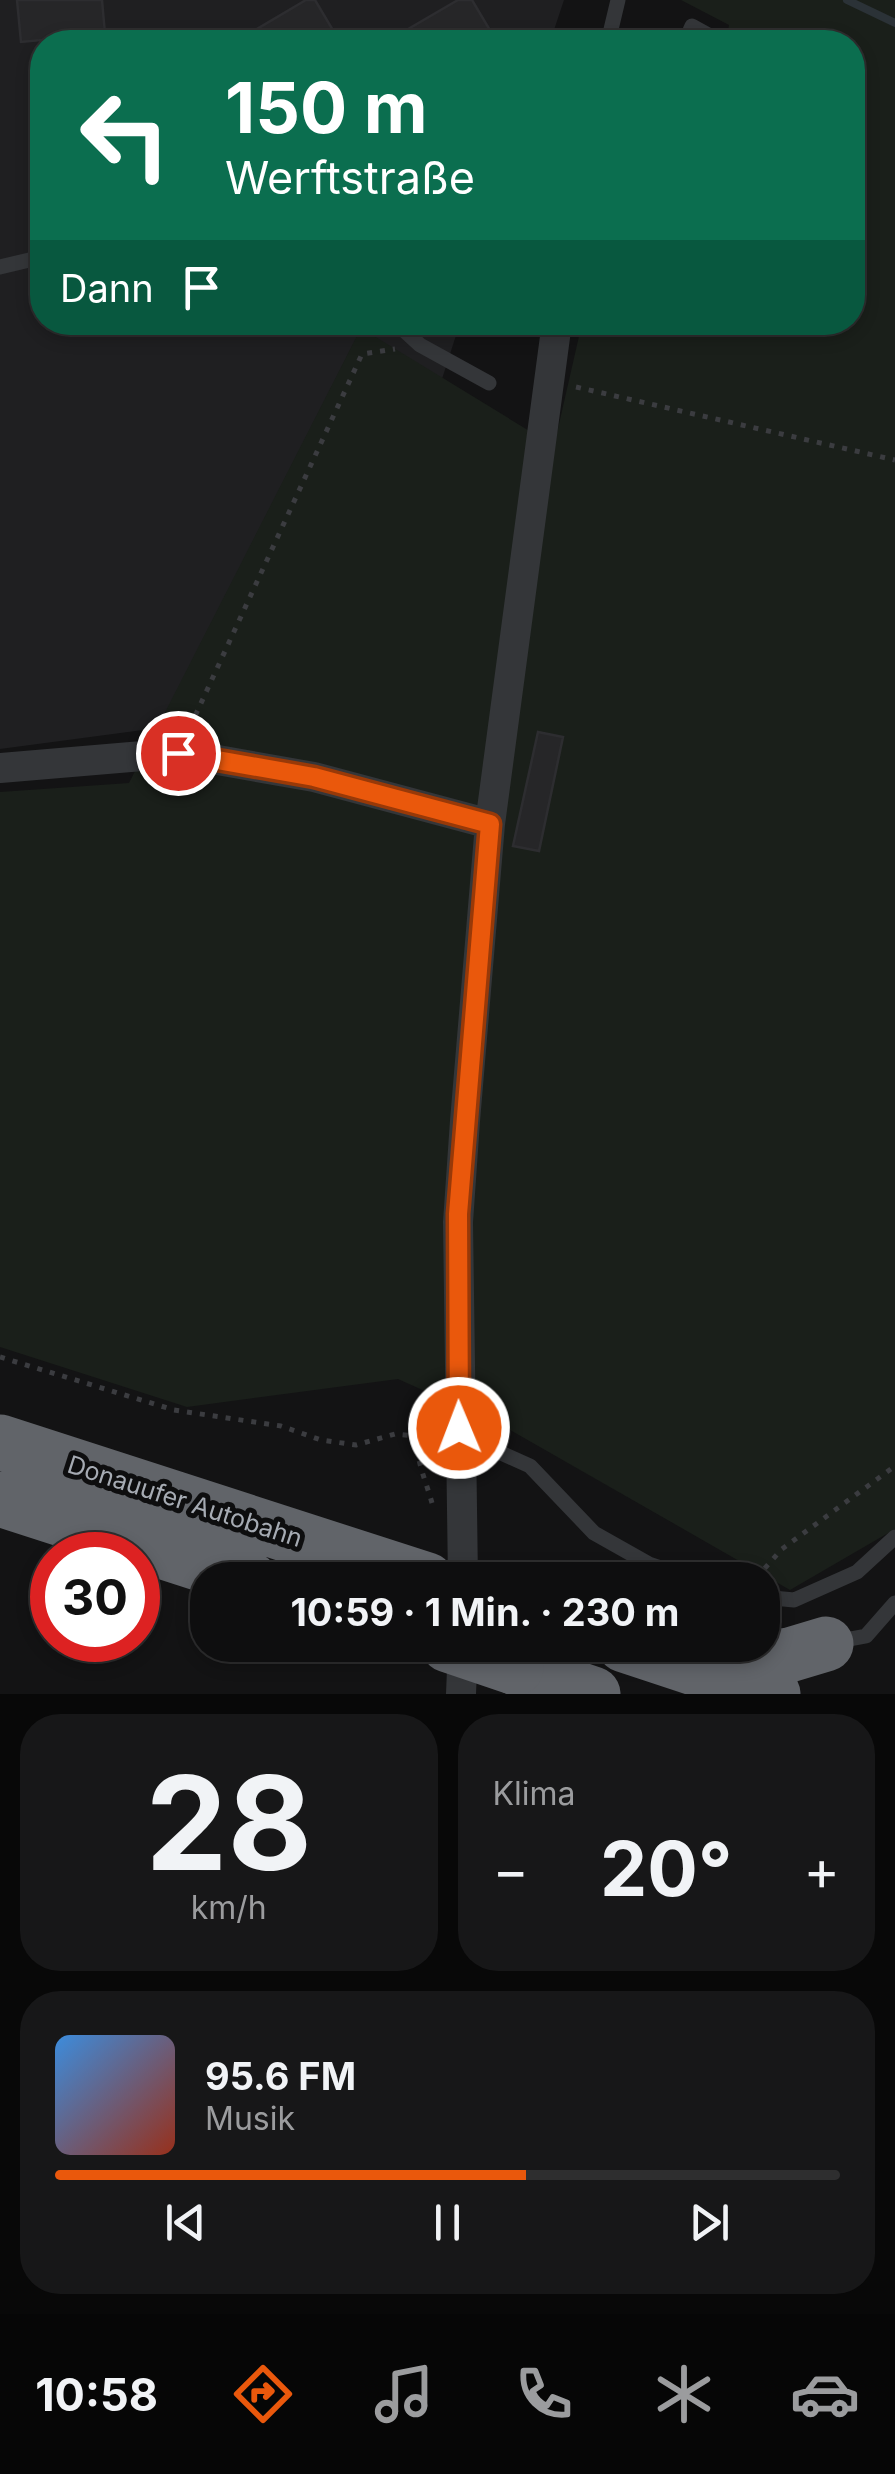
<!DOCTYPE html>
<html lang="de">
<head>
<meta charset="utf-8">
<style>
	:root { --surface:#0e0e0f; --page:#171718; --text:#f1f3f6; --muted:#9b9c9e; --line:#2e2e2f; --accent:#ea580c }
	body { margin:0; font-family:Inter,sans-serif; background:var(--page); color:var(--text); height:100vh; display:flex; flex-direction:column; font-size:38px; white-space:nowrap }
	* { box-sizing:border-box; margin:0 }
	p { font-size:32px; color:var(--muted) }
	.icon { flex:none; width:55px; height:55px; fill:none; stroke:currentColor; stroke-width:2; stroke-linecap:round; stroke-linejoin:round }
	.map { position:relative; height:1694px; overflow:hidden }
	.panel { display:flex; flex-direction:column; gap:20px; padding:20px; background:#080808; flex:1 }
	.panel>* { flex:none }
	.hud { position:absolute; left:30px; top:30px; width:835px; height:305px; border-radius:40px; box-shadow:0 5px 15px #0003,0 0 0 2px var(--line); background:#0b6e4f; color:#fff; overflow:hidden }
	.speed { position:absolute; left:30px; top:1532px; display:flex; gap:20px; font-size:50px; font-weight:700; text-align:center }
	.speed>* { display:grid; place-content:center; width:130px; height:130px; border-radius:50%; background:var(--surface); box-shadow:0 5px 15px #0003,0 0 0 2px var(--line); line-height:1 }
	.speed .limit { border:15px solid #d22; background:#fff; color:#111 }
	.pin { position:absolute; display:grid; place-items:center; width:85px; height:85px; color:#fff; margin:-42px; border:5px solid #fff; border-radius:50%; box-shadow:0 2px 10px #0007 }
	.me { position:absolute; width:110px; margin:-55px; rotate:359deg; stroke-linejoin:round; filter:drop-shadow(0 0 8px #0008) }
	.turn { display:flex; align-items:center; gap:35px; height:210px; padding:0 30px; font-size:45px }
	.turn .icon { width:130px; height:130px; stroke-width:2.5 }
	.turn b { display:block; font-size:70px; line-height:85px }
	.then { display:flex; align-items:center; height:95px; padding:0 30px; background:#0003; gap:20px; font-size:38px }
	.big { font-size:75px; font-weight:700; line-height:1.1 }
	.panel .card { flex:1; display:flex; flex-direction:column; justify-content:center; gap:15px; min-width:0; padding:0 35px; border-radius:40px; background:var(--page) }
	.panel .dial { align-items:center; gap:0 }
	.dial b { font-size:130px; line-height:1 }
	.song { display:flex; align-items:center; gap:30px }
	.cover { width:120px; height:120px; border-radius:15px; background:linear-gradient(135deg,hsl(210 70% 55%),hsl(10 70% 35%)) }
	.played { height:10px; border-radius:5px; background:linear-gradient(90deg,var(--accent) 60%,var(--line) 60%) }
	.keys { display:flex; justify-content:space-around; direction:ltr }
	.heat { display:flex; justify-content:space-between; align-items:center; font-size:55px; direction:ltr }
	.panel .tiles { flex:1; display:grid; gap:20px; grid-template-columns:1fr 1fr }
	.card:last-child { grid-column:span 2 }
	.trip { position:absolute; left:190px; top:1562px; width:590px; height:100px; border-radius:40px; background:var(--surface); box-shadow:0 5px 15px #0003,0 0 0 2px var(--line); font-weight:700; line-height:100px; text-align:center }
	.dock { display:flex; height:160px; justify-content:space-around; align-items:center; background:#060606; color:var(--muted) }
	.dock .icon { width:70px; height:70px }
	.dock .selected { color:var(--accent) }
	.dock b { font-size:45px; color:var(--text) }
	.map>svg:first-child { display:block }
</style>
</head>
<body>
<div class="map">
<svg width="895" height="1694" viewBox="0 0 895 1694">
	<rect width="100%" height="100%" fill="#131314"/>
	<path fill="#1f1f21" d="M0 0H564L550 42H42V322L460 323 442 379 361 329 158 728 0 749Z"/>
	<path fill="#1a1f1a" d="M681 0H895V1529L790 1590 505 1427 398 1379 187 1407 0 1347V792L129 783 361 328 554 446 582 323 852 322V42H726L729 25Z"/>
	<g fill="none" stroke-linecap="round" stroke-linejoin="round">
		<path stroke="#2b3237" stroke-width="8" d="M847 0 895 23"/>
	</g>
	<path fill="#262628" stroke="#2d2d30" stroke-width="2.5" d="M17 0H102L105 34 21 42Z
		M306 0H315L340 42H235Z
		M458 0H472L497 42H386Z
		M538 732 563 737 539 851 513 846Z"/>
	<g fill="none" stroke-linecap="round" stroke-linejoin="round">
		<path stroke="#3b3c40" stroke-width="5" stroke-dasharray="5 8" stroke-linecap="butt" d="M576 387 895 460
			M190 727 362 354 395 349
			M0 1357 174 1410 281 1426 321 1440 356 1445 395 1434 416 1436
			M432 1503C425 1478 413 1453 417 1427L433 1415
			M756 1578 782 1549 895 1466"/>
		<path stroke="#343639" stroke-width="15" d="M608 42 618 0
			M685 42 692 26 721 42
			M0 267 42 257
			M395 322 420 345 489 383
			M460 1452 501 1453 530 1466 594 1533 649 1564 697 1580
			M762 1597 794 1600 857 1572 895 1537
			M834 1642 866 1636 895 1603"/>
		<path stroke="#343639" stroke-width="30" d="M0 768 178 753 314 777 490 824
			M463 1580 458 1222 465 1121 490 824 557 322
			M461 1694 463 1645"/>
		<path stroke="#616469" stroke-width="55" d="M0 1442 427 1580
			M0 1499 251 1580
			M624 1645 773 1694
			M673 1661 720 1647 747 1654 786 1656 826 1644
			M516 1668 593 1694"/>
		<path stroke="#616469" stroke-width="55" d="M448 1645 516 1668"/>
	</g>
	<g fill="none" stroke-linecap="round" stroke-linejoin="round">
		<defs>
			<path id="route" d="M178 753 314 777 490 824 458 1214 459 1428"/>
		</defs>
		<use href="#route" stroke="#983908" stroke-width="25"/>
		<use href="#route" stroke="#ea580c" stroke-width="18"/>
	</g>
	<g text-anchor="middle" stroke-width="10" stroke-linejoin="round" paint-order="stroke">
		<g font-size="25" fill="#a6abb3" stroke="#0e0e0f">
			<text transform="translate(185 1501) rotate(18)" y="9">Donauufer Autobahn</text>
		</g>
	</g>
</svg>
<div class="speed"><div class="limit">30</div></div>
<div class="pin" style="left:178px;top:753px;background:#d93025"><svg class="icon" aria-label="arrive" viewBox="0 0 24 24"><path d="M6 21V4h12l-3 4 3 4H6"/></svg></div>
<svg class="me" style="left:459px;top:1428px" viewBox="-20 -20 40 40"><circle r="17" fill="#ea580c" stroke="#fff" stroke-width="3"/><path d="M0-11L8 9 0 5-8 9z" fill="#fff"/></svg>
<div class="trip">10:59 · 1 Min. · 230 m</div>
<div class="hud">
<div class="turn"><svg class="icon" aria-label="left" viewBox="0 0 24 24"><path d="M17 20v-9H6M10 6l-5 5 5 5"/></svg><div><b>150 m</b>Werftstraße</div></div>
<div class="then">Dann<svg class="icon" aria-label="arrive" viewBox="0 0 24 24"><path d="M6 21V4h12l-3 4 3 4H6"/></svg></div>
</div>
</div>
<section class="panel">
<div class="tiles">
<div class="card dial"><b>28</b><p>km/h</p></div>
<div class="card"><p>Klima</p>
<div class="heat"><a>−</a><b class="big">20°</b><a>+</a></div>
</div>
<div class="card">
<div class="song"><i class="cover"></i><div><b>95.6 FM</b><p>Musik</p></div></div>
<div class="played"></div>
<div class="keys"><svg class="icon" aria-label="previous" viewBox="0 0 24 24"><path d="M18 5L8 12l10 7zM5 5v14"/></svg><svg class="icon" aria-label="pause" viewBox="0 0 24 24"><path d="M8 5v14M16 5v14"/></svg><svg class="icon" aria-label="next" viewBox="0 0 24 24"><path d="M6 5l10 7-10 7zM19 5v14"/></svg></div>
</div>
</div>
</section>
<nav class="dock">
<b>10:58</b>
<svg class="icon selected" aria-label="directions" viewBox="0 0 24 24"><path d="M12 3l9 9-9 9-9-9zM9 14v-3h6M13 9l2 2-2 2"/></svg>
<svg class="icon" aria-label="music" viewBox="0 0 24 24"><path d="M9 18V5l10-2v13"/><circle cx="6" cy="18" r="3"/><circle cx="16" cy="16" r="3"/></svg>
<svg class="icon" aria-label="phone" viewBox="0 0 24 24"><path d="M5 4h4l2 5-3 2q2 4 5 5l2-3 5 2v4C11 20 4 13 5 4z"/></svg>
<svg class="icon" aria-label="climate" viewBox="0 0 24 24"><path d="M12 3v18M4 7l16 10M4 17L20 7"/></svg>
<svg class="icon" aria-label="car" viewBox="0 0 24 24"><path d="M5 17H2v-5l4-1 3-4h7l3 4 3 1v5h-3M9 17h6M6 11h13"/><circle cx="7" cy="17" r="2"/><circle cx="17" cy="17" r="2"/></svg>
</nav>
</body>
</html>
